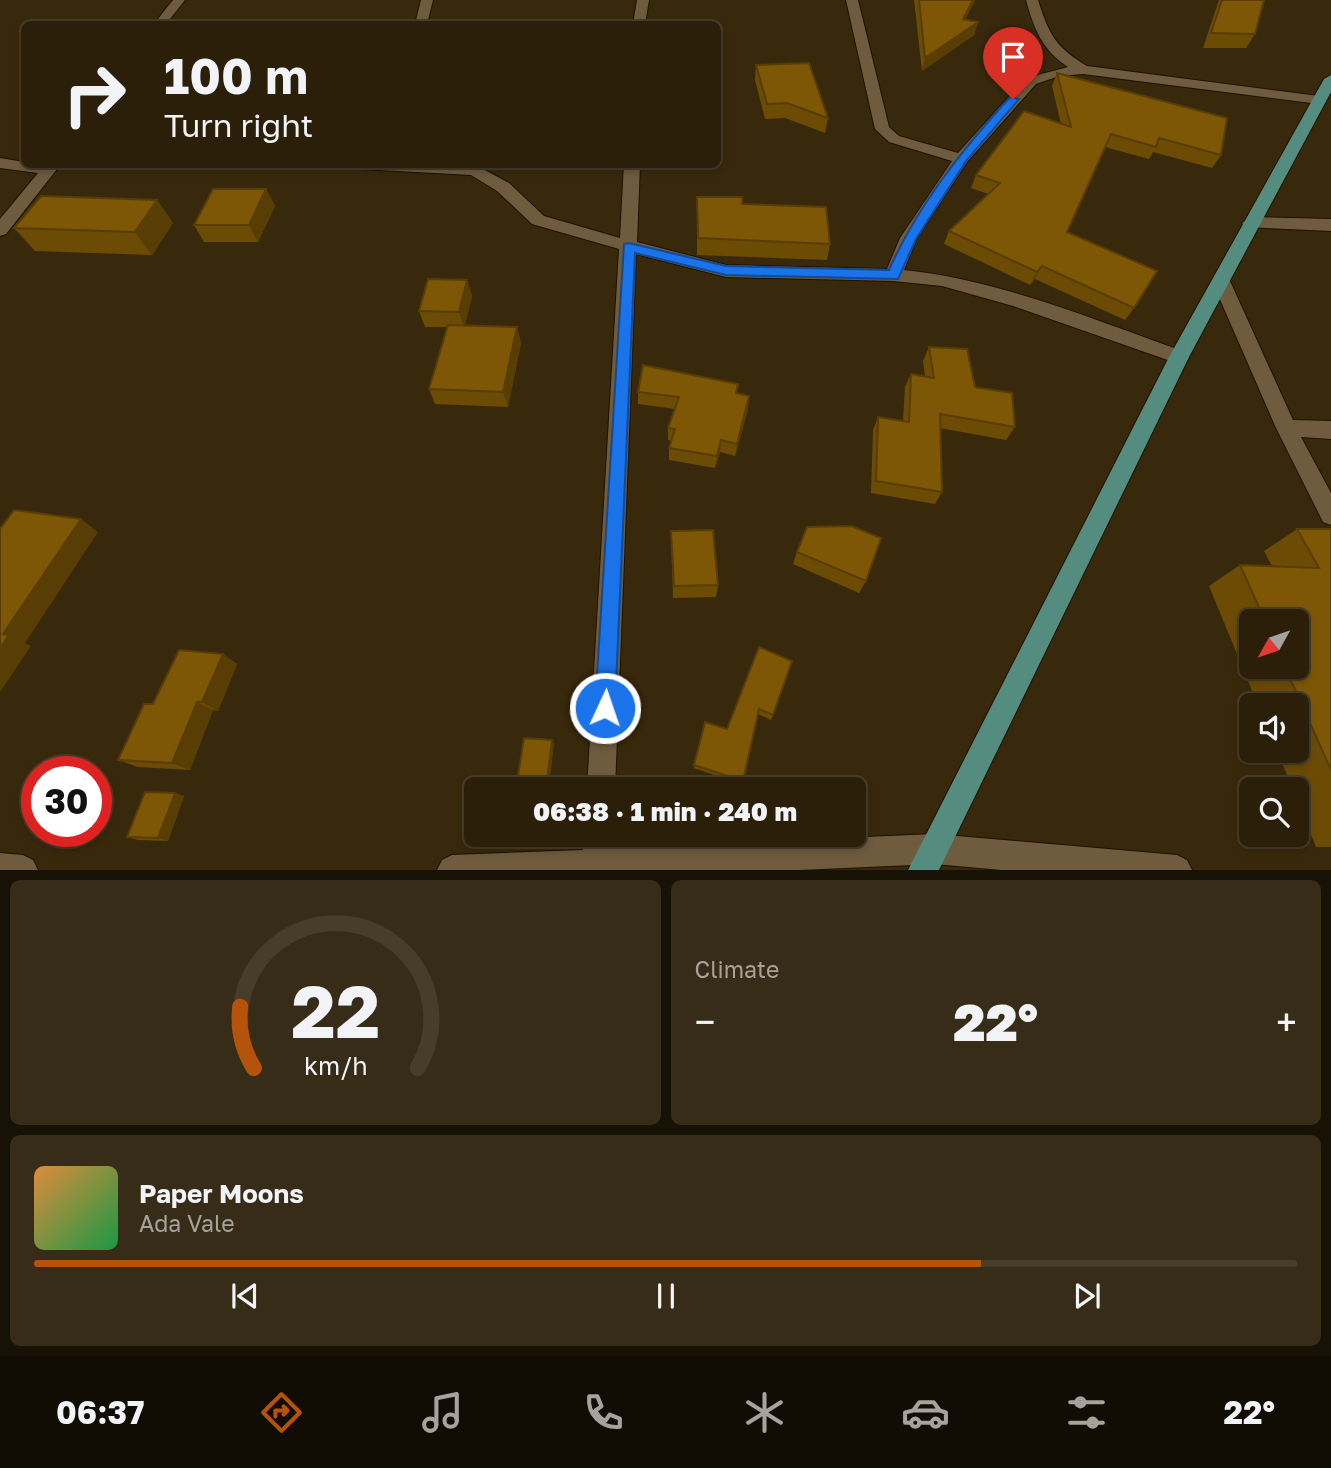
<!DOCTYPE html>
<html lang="en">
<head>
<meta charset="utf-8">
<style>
	:root { --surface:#2b1f09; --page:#372c17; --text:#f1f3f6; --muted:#a6a29c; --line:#473d2a; --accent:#b45309 }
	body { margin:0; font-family:"Golos Text",sans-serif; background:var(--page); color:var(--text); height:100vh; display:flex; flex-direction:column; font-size:26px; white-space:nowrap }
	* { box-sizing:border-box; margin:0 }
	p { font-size:23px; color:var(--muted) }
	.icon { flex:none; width:38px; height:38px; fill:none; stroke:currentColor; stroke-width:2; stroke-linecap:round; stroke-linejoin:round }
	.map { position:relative; height:870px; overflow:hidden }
	.details { display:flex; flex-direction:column; gap:10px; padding:10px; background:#181105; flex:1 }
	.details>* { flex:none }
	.hud { position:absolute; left:21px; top:21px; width:700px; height:147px; border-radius:10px; box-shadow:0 4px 10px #0003,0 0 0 2px var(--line); background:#2b1f09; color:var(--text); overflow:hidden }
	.needle { width:46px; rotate:230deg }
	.buttons { position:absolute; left:1239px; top:609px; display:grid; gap:14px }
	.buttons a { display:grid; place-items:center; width:70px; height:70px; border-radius:10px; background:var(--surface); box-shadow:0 4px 10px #0003,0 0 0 2px var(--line); font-size:35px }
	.speed { position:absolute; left:21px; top:756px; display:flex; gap:14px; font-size:35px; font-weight:700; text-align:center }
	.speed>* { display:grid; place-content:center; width:91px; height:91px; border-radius:50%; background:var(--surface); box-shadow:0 4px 10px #0003,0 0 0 2px var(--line); line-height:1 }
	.speed .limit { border:10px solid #d22; background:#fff; color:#111 }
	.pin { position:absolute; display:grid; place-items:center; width:60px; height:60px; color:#fff; margin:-72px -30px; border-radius:50% 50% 50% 0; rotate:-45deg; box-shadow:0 0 7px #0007 }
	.pin .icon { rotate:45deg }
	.me { position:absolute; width:77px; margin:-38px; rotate:3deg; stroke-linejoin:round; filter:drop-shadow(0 0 5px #0008) }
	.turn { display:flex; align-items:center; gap:24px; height:147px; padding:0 28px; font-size:32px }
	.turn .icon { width:91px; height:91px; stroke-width:2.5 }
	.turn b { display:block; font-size:49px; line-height:60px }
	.big { font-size:52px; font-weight:800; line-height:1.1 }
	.details .card { flex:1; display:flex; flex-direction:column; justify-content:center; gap:10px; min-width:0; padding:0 24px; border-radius:10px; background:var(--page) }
	.details .dial { align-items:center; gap:0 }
	.dial svg { height:182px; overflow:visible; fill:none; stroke:var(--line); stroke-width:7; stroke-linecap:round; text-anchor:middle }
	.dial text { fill:var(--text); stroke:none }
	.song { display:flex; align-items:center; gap:21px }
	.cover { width:84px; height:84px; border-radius:10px; background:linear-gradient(135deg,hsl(30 70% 55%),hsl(140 70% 35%)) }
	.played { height:7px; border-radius:4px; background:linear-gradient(90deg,var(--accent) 75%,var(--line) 75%) }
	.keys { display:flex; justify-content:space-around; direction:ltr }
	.heat { display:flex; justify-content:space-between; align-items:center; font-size:38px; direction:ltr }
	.details .tiles { flex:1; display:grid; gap:10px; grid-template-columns:1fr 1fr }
	.card:last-child { grid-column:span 2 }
	.trip { position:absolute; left:464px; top:777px; width:402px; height:70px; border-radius:10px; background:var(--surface); box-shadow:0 4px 10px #0003,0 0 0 2px var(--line); font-weight:800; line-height:70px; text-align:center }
	.menu { display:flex; height:112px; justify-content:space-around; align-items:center; background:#110c04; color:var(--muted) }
	.menu .icon { width:49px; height:49px }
	.menu .current { color:var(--accent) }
	.menu b { font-size:32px; color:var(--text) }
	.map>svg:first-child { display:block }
</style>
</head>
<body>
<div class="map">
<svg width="1331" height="870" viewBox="0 0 1331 870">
	<rect width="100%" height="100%" fill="#39290c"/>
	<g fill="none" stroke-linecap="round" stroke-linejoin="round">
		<defs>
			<path id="minor" d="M173 0H185L166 24H154Z
				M421 0H433L427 24H415Z
				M637 0H649L645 24H633Z
				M846 0H858L889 127 899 136 958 153 1026 78 1068 67C1042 50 1034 29 1026 0H1038C1049 34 1055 47 1087 66L1319 96 1326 100 1319 104 1083 74 1059 76 1036 84 967 162 917 238 904 270C1001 280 1094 320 1186 352L1189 357 1186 362 1179 364 1013 306 942 286 893 281 726 277 636 254 615 789H587L619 249 532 224 497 191 471 175 361 169 354 164H464L481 168 509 183 544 216 620 238 624 164H640L637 242 726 265 887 269 900 238 952 161 889 142 875 129Z
				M0 158 24 162V164H61L6 234 0 236V219L38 173 0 168Z
				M1250 217 1331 219V231L1244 227 1242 223Z
				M1221 275 1227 277 1230 281 1293 420 1331 421V439L1301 437 1331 493V525L1323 522 1276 428 1212 281 1215 277Z
				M934 834 1177 855 1187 860 1192 870H1002L934 864 800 870H437L442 860 452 855 583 850 584 835H612V848Z
				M0 853 23 855 33 860 38 870H0Z"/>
			<path id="major" d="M1331 75V92L1189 357 939 870H908L1169 357 1324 79Z"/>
		</defs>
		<use href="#minor" stroke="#1e1200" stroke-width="2"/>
		<use href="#major" stroke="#1e1200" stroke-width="2"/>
		<use href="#minor" fill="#6f5c3f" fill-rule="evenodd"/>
		<use href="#major" fill="#548c7f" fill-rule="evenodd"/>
	</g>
	<path fill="#6c4b05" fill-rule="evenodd" d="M914 0H975L965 19 978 22 974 35 922 71Z
		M1219 0H1264L1255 34 1246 48H1203Z
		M756 65 828 118 825 133 785 118 765 119 755 80Z
		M1057 73 1221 155 1212 168 1153 152 1149 159 1105 147 1067 232 1134 308 1125 320 1035 279 1030 285 944 244 949 231 988 194 971 188 976 175 1061 124 1052 86Z
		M266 189 275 206 258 242H204L194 225Z
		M697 197 742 204 830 244 827 260 697 255Z
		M157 200 173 223 152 255 35 251 14 228Z
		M467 280 472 296 465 325 517 327 521 343 508 407 435 404 429 389 447 327H425L419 311Z
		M929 347 975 387 1015 427 1006 440 940 428 942 492 935 504 871 493 873 430 878 417 903 421 905 387 911 374 925 376 923 361Z
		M638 392 737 393 749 396 748 409 735 456 720 452 715 468 669 460V448L672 441 668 440V428L675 409 638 404Z
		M1297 529H1331V847H1316L1297 799V789H1293L1277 751H1297V705H1258L1209 586 1240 565 1272 566 1264 551ZM1251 621H1297V667H1251Z
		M671 531 718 585 716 597 673 598Z
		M797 552 866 581 859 593 793 564Z
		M759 647 773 715 771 720 758 714 741 784 694 768 705 722 727 729Z
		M223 654 237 664 218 711 213 710 190 770 138 767 118 760 153 704Z
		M175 793 184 796 168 841 138 840 127 837Z"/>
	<path fill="#583d04" d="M973 0H975L959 32 963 19Z
		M978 22 974 35 922 71 925 58Z
		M266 189 275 206 258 242 249 225Z
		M157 200 173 223 152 255 135 232Z
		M1042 266 1035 279 1030 285 1037 272Z
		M467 280 472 296 464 328 459 312Z
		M517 327 521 343 508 407 503 392Z
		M749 396 748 409 735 456 737 444Z
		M721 440 720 452 715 468 717 456Z
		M81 519 98 532 25 643 31 646 0 692V648L3 634Z
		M223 654 237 664 218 711 202 702Z
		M197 702 213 710 190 770 172 763Z
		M552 740 554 744 549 789H546Z
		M175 793 184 796 168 841 158 838Z"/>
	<path fill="#7d5706" stroke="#583d04" stroke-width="2" d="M919 0H973L963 19 978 22 925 58Z
		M1222 0H1264L1255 34 1211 33Z
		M809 63 828 118 787 103 767 104 756 65Z
		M1057 73 1227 118 1221 155 1159 138 1156 147 1111 134 1067 232 1157 271 1134 308 1042 266 1037 272 949 231 1000 183 976 175 1024 111 1071 127Z
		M213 189H266L249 225H194Z
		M41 196 157 200 135 232 14 228Z
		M697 197H742V204L826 207 830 244 698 238Z
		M428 279 467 280 459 312 419 311Z
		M448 325 517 327 503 392 429 389Z
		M929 347 967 349 975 387 1012 393 1015 427 940 414 942 492 876 481 878 417 909 422 911 374 934 378Z
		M643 365 738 384 736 393 749 396 737 444 721 440 717 456 669 448 675 429 668 428 679 397 638 392Z
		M14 510 81 519 3 634 9 635 0 648V529Z
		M851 526 881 538 866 581 797 552 807 527Z
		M1297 529H1331V770L1285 667H1297V621H1265L1240 565 1319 568Z
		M713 530 718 585 674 586 671 531Z
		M759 647 792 661 773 715 759 709 743 781 694 765 705 722 727 729Z
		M179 650 223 654 202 702H197L172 763 118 760 144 704H153Z
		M524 738 552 740 546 789H516Z
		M145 792 175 793 158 838 127 837Z"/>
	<path fill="#1a73e8" stroke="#114b97" stroke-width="2" d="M1010 97 1019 99 966 161 916 239 898 279 726 275 635 253 615 708 612 715 605 718 598 715 595 708 624 244 629 243 726 266 889 270C918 205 962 150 1010 97Z"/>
</svg>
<div class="buttons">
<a><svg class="needle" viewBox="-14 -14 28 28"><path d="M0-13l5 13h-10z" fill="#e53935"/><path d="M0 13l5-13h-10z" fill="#a6a29c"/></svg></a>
<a><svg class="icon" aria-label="sound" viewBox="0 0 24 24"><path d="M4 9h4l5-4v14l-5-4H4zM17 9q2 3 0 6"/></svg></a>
<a><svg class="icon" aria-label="search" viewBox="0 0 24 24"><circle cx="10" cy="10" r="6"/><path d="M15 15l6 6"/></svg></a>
</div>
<div class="speed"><div class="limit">30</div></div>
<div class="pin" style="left:1013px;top:99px;background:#d93025"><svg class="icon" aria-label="arrive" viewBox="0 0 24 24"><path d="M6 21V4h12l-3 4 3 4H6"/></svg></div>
<svg class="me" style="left:605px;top:708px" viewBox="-20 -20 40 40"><circle r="17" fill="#1a73e8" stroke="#fff" stroke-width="3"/><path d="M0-11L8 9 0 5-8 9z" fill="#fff"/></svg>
<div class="trip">06:38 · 1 min · 240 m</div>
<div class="hud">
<div class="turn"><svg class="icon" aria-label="right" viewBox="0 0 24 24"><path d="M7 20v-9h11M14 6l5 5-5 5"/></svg><div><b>100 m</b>Turn right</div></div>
</div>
</div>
<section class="details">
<div class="tiles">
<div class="card dial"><svg viewBox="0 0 100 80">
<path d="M14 69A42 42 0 1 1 86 69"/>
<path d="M14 69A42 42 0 0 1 8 42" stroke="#b45309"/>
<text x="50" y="56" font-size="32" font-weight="700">22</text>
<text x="50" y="72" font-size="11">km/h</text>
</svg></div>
<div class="card"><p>Climate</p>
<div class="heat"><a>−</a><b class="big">22°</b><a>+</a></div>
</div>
<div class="card">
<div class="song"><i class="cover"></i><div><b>Paper Moons</b><p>Ada Vale</p></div></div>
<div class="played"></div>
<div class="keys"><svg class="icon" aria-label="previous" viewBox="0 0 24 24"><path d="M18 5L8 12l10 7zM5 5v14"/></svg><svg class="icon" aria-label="pause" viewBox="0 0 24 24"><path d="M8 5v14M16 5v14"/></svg><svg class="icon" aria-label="next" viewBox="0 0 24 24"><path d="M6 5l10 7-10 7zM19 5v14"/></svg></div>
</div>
</div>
</section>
<nav class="menu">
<b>06:37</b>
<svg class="icon current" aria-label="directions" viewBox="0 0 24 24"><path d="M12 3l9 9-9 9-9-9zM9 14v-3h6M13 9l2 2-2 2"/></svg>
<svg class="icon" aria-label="music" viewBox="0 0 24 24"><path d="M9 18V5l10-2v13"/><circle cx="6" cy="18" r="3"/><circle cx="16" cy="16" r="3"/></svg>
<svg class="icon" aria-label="phone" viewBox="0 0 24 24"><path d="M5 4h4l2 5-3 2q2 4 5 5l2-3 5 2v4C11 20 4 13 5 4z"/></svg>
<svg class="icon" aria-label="climate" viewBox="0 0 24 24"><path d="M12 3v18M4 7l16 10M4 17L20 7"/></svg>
<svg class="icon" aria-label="car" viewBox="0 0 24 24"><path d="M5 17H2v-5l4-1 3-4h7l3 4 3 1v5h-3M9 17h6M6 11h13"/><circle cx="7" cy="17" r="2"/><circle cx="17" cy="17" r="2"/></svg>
<svg class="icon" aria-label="filters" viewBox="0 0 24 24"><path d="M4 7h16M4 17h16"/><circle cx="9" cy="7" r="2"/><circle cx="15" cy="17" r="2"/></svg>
<b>22°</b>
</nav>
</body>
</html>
